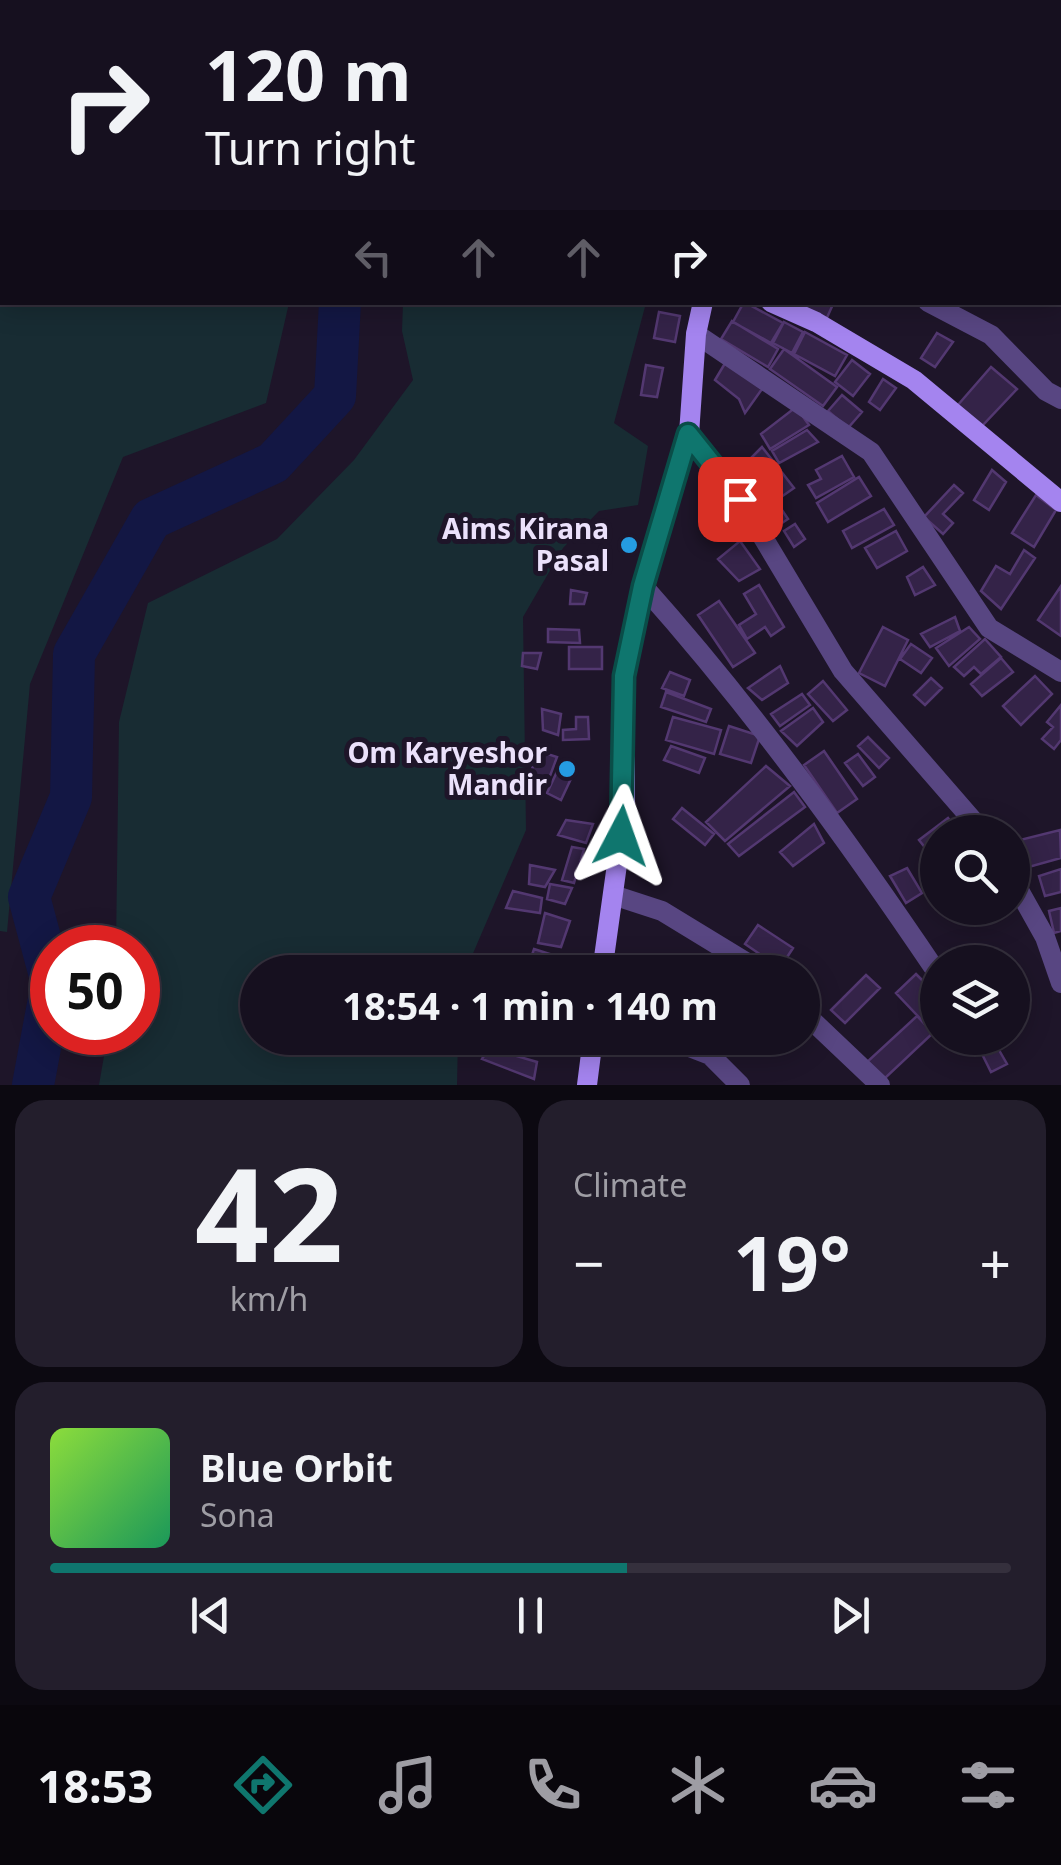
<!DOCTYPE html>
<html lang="en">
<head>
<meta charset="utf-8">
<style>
	:root { --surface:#16101f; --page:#231e2c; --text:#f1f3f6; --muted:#9e9da4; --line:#35303d; --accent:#0f766e }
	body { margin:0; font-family:"Noto Sans",sans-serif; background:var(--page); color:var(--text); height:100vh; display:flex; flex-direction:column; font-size:38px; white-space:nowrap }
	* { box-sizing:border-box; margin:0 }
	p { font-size:32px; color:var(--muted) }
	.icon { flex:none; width:55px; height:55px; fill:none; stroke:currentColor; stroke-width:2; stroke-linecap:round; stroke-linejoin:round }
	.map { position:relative; height:1085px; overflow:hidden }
	.drawer { display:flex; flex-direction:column; gap:15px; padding:15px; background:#0c0911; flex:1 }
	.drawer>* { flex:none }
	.banner { position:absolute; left:0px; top:0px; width:1062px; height:305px; box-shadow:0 5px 25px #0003,0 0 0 2px var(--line); background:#16101f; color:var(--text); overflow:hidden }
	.controls { position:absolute; left:920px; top:815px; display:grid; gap:20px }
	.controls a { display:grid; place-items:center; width:110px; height:110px; border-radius:50%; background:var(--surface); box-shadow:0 5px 25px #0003,0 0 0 2px var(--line); font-size:50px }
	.speed { position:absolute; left:30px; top:925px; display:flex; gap:20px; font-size:50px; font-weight:700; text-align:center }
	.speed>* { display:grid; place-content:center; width:130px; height:130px; border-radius:50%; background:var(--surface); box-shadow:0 5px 25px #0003,0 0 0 2px var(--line); line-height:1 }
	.speed .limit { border:15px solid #d22; background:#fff; color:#111 }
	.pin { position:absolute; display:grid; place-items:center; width:85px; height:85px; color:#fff; margin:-42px; border-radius:20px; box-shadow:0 5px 15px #0006 }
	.me { position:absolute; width:110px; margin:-55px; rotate:4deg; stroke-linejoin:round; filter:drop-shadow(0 0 8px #0008) }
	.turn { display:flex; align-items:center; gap:35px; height:210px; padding:0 40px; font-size:45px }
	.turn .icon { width:130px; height:130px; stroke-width:2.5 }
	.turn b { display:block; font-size:70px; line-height:85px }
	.lanes { display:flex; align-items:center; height:95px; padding:0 40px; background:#0003; justify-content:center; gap:50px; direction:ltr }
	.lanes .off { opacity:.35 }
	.big { font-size:75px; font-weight:700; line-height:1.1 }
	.drawer .card { flex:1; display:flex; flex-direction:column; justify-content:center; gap:15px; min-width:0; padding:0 35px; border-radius:30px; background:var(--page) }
	.drawer .dial { align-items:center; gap:0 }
	.dial b { font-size:130px; line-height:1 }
	.song { display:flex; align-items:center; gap:30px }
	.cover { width:120px; height:120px; border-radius:15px; background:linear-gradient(135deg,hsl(90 70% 55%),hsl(150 70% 35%)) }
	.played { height:10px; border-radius:5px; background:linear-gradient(90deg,var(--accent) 60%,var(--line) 60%) }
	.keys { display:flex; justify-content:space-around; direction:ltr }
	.heat { display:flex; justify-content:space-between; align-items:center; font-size:55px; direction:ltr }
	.drawer .tiles { flex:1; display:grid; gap:15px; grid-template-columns:1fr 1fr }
	.card:last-child { grid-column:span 2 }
	.trip { position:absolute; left:240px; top:955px; width:580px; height:100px; border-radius:50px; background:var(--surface); box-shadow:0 5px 25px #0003,0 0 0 2px var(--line); font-weight:700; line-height:100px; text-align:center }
	.tab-bar { display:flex; height:160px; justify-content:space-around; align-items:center; background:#09060c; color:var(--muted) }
	.tab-bar .icon { width:70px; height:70px }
	.tab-bar .active { color:var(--accent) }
	.tab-bar b { font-size:45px; color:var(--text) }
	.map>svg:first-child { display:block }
</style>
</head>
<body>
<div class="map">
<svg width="1061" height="1085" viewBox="0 0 1061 1085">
	<rect width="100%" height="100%" fill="#1e1529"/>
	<path fill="#182c33" d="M0 0H359L2 2V302L289 303 266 403 123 457 30 684 7 932 0 931Z
		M433 0H757L432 2Z
		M958 0H1061V238L1060 2Z
		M403 303H646L614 423 648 446 638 505 599 511 563 548 523 617 526 830 465 972H258V1038H458L457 1085H99L108 1033 138 1032V948L116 947 119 722 148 603 277 539 354 460 413 380 402 331Z"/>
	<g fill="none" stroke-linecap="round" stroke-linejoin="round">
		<path stroke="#131744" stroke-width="42" d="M401 2V0
			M33 1085 52 983 29 897 71 797 74 654 151 519 273 463 335 396 340 302"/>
	</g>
	<path fill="#342348" stroke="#533871" stroke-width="2.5" d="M744 302 783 323 771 343 733 322Z
		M788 302H834L825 322Z
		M659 312 680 316 675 342 654 338Z
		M732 321 778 349 768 367 721 339Z
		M784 322 803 332 792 353 773 343Z
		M805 332 847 355 835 376 794 354Z
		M937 333 953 342 935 367 921 358Z
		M784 349 837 387 823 406 770 369Z
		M727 360 762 389 745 413 739 399 715 380Z
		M852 360 870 374 853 396 835 382Z
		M646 365 663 368 657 397 641 395Z
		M991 367 1017 389 982 426 957 406Z
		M883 379 896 388 880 410 869 402Z
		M842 395 862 412 848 428 828 411Z
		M796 407 809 425 770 449 761 434Z
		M807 430 818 442 779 463 772 451Z
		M762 447 794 488 771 504 743 466Z
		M842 456 854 477 816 498 808 485 821 479 816 470Z
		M992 470 1006 482 989 510 974 500Z
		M859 477 871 496 828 522 817 503Z
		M954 485 963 493 943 514 953 523 943 534 924 517Z
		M1036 495 1056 510 1034 547 1012 533Z
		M778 504 788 519 776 527 771 519 763 524 758 517Z
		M884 509 894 525 852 548 843 531Z
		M795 524 805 539 794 547 784 531Z
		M896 531 907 551 877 568 865 548Z
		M740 541 760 569 739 581 718 559Z
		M1024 550 1035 558 1001 609 981 591 996 566 1010 574Z
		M923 567 935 585 915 595 907 577Z
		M759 585 784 627 771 636 765 627 747 639 739 625 756 614 744 594Z
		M1061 586V636L1038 620Z
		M571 590 587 593 584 604H570Z
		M719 601 755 653 733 667 698 615Z
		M955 617 960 631 930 647 921 634Z
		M883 627 908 640 885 686 859 673Z
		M969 627 980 639 949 666 936 648Z
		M548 629 579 630 580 643 548 642Z
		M985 639 1001 657 981 674 974 667 964 676 954 667Z
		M911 644 932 658 921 673 900 659Z
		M569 647H602V669H569Z
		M523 653H541L537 669 522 666Z
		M1001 658 1013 672 982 696 971 684Z
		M780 666 788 683 762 700 748 688Z
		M670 672 690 680 684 696 662 688Z
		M1035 676 1052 694 1021 725 1003 706Z
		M931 678 942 688 925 705 914 695Z
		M823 681 847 710 833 721 808 694Z
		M666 692 711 709 706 722 661 707Z
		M802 694 810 705 780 726 771 714Z
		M1061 705V740L1054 749 1042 739 1053 727 1047 722Z
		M813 708 823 722 797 746 781 731Z
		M542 709 561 714 558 735 543 730Z
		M576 717H588L589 739 563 740V730L576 729Z
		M673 717 721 730 714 754 666 740Z
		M729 726 760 736 751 763 720 754Z
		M868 737 889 758 879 768 858 746Z
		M671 746 705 758 699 773 664 760Z
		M538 751 557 757 547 784 529 778Z
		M824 751 857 799 837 813 804 765Z
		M858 754 875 777 863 786 845 763Z
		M562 761 576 768 561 800 547 793Z
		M766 766 790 786 725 841 706 822Z
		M794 792 805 807 739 856 728 844Z
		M682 808 714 834 705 845 673 819Z
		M948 818 958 832H938L934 859 919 840Z
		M566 820 593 824 586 843 558 835Z
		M814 824 824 843 793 866 780 852Z
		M1060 830 1061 858 1018 870 1012 842Z
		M572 847 584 849 574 883 562 880Z
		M530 865 555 870 545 887 529 884Z
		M907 868 922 893 906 903 890 876Z
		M1061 869V892L1045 896 1039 876Z
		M550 884 572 888 565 904 547 899Z
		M513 891 542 898 540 913 506 908Z
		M1061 908V931L1054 933 1049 911Z
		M545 913 570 921 561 947 538 943Z
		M758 925 793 948 780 968 745 944Z
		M534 949 553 955 548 967 530 961Z
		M1017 968 1024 981 1012 986V970Z
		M916 974 938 996V1023L931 1030 896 993Z
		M866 975 880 988 845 1023 831 1010Z
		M917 1016 933 1033 883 1080 867 1062Z
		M526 1038H559L555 1048Z
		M974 1038H992L1007 1064 991 1072Z
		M489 1048 537 1062 534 1079 482 1059Z"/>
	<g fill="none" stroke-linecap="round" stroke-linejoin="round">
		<path stroke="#584682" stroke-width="11" d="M1060 258 1061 259"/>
		<path stroke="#584682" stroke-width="20" d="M928 302 991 335 1046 391 1061 399
			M696 334 871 452 989 628 1061 672
			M689 434 740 499 843 671 983 832
			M643 586C751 707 847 839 938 974
			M1012 878 1045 937 1061 983
			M613 895 662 911 762 972
			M802 1011 880 1085
			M666 1038 710 1055 740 1085"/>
		<path stroke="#a484ef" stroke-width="20" d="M768 2 769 0
			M771 302 816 322 914 380 1061 502
			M602 972 625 807V676L643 586 689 434 696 334 703 302
			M587 1085 593 1038"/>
	</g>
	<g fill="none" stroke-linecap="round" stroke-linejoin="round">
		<defs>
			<path id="route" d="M621 836 624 676 643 586 688 434 740 499"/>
		</defs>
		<use href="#route" stroke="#0a4d48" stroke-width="25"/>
		<use href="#route" stroke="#0f766e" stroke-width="18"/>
	</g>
	<g fill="#259ce2" stroke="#1e1529" stroke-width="4">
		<circle cx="629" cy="545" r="10"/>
		<circle cx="567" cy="769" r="10"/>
	</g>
	<g text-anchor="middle" stroke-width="10" stroke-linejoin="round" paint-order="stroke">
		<g font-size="28" font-weight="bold" fill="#ebe1fb" stroke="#1e1529" text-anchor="end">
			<text x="609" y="539">Aims Kirana<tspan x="609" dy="32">Pasal</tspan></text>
			<text x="547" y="763">Om Karyeshor<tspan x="547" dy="32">Mandir</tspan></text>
		</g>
	</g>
</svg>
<div class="controls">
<a><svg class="icon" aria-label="search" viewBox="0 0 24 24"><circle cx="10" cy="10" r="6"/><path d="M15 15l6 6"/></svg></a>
<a><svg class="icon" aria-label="layers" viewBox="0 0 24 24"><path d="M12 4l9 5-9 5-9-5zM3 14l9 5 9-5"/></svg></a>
</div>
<div class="speed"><div class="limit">50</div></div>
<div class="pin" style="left:740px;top:499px;background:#d93025"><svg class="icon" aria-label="arrive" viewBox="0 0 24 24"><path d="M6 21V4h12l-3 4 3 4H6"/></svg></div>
<svg class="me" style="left:621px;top:836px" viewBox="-20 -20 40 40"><path d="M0-17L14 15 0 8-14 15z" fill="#0f766e" stroke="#fff" stroke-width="4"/></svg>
<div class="trip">18:54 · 1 min · 140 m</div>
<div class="banner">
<div class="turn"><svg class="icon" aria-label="right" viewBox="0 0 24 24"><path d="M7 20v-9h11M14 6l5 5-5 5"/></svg><div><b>120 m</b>Turn right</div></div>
<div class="lanes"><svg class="icon off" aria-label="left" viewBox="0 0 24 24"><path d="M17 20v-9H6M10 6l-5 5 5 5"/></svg><svg class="icon off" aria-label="ahead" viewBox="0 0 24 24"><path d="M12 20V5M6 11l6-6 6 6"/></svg><svg class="icon off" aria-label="ahead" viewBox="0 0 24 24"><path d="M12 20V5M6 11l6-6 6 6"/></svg><svg class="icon" aria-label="right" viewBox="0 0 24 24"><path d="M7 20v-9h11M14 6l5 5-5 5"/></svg></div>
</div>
</div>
<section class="drawer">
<div class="tiles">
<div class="card dial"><b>42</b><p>km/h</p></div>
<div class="card"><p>Climate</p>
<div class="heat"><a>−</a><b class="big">19°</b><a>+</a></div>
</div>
<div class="card">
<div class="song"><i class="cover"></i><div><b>Blue Orbit</b><p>Sona</p></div></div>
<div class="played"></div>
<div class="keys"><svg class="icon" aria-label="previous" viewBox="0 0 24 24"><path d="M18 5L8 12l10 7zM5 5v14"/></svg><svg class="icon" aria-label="pause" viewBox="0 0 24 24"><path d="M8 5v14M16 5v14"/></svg><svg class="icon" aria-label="next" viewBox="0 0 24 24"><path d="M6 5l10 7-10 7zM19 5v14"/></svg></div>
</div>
</div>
</section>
<nav class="tab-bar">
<b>18:53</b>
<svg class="icon active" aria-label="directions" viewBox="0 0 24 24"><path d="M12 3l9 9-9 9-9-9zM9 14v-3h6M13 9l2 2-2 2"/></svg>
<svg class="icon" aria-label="music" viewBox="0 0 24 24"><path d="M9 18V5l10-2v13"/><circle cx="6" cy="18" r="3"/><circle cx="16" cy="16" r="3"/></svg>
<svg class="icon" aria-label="phone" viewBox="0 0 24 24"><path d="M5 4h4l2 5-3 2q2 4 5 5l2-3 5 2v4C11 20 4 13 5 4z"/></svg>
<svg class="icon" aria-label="climate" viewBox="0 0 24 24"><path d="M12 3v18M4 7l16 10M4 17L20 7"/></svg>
<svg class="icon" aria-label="car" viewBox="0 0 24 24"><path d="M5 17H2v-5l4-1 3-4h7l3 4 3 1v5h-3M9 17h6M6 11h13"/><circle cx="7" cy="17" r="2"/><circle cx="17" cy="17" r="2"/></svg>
<svg class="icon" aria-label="filters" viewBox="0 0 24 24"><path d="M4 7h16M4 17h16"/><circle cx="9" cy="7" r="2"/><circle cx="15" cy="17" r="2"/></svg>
</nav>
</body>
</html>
